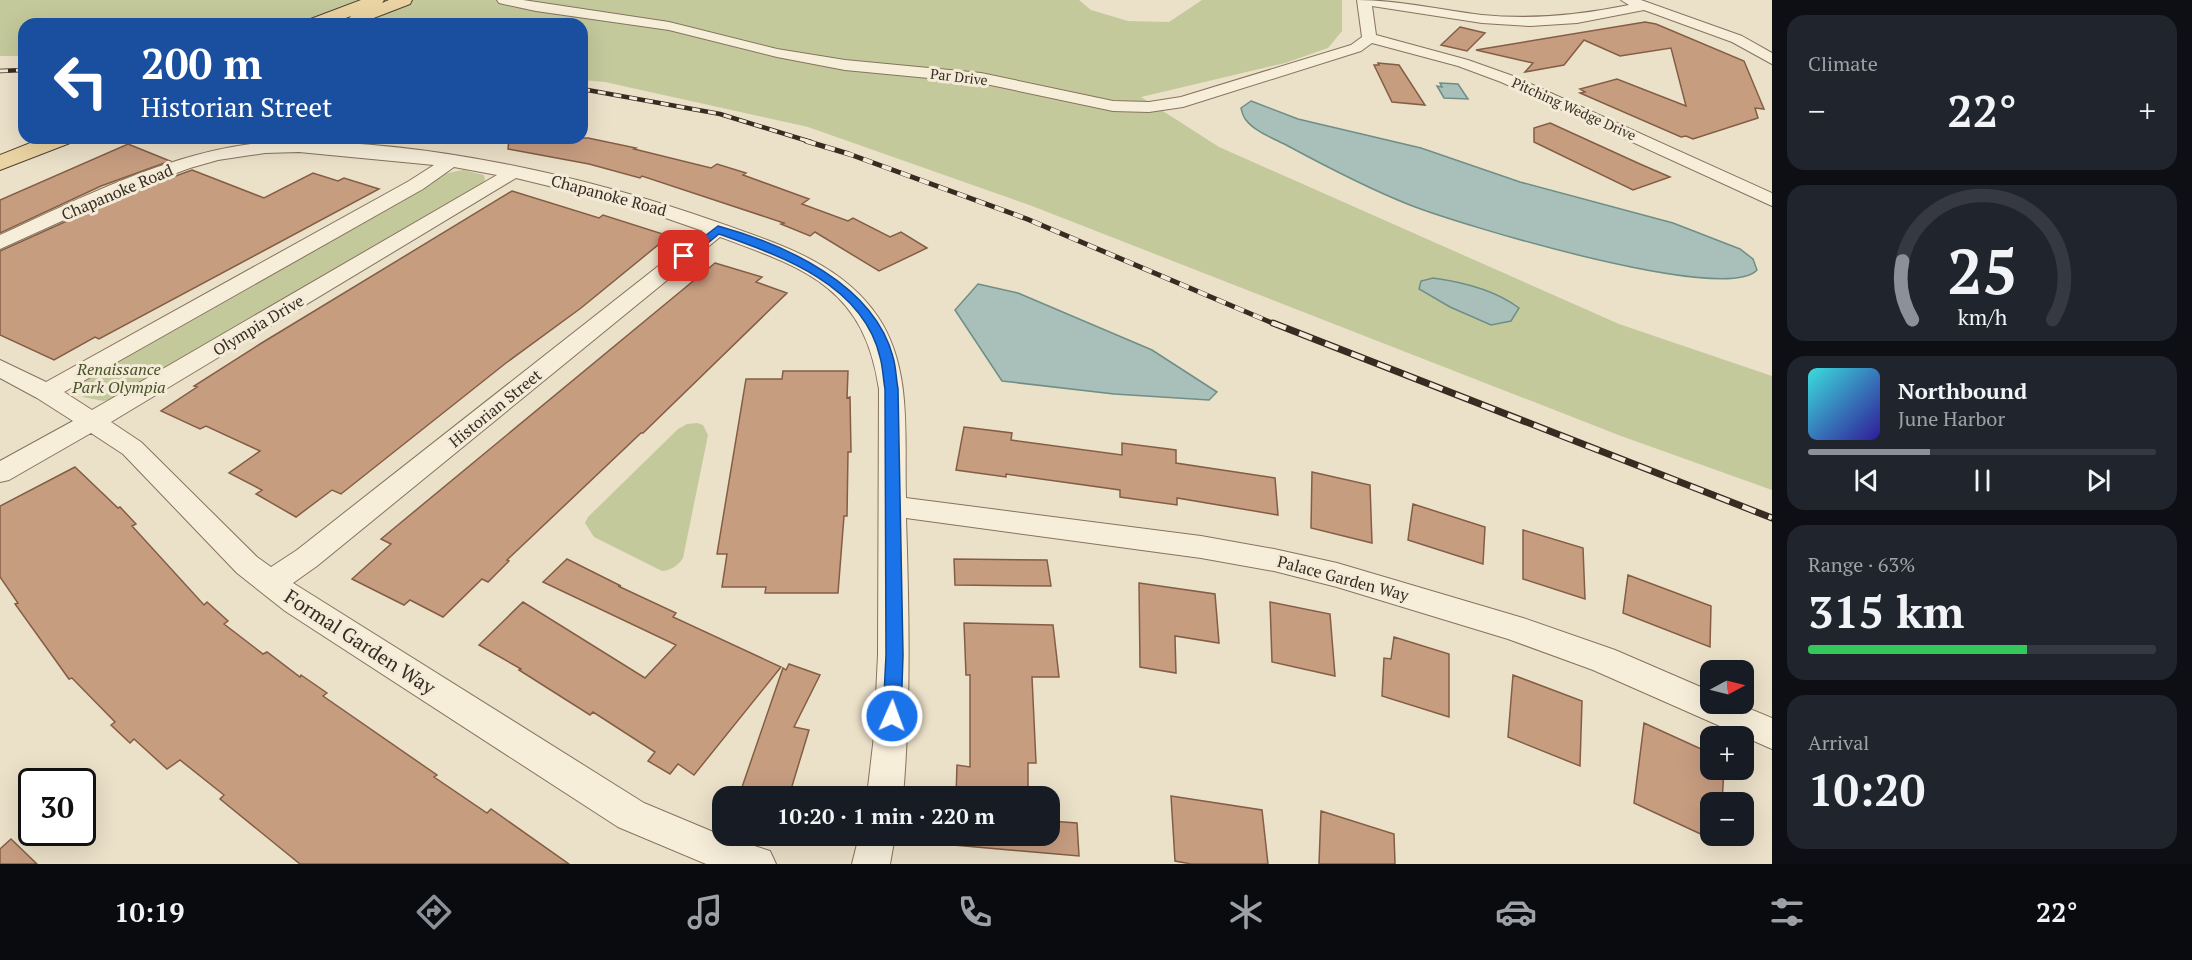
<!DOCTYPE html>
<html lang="en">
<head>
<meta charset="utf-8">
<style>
	:root { --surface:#171b24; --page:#20242c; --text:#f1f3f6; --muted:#9ea1a6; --line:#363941; --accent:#8c9099 }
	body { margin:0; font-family:"PT Serif",serif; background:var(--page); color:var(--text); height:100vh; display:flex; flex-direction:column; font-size:22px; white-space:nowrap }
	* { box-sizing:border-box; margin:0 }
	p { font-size:20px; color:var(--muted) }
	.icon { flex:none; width:33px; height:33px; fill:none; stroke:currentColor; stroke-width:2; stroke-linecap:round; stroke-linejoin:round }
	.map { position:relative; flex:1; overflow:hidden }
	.panel { display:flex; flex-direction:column; gap:15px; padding:15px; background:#0d0f14; width:420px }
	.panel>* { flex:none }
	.top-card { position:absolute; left:18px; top:18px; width:570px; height:126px; border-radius:18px; box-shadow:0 6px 24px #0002; background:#1a4fa0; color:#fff; overflow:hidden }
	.needle { width:39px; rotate:83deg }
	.tools { position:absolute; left:1700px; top:660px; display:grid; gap:12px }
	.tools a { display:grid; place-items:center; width:54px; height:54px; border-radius:12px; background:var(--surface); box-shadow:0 6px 24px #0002; font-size:30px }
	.speed { position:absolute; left:18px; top:768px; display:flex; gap:12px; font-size:30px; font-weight:700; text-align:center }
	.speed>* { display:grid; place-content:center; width:78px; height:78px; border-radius:50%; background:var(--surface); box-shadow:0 6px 24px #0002; line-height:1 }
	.speed .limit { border:3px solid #111; border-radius:9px; background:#fff; color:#111 }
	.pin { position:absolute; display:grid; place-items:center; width:51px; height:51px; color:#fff; margin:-26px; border-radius:12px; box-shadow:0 3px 9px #0006 }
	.me { position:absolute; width:66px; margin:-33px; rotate:2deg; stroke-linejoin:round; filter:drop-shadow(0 0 4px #0008) }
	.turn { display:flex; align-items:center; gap:21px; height:126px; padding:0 24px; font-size:27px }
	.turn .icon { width:78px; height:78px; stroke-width:2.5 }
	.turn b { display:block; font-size:42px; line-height:51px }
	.big { font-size:45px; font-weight:800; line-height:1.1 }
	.panel .tile { flex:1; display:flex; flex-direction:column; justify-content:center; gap:9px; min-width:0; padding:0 21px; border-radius:18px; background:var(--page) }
	.panel .dial { align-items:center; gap:0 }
	.dial svg { height:156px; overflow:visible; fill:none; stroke:var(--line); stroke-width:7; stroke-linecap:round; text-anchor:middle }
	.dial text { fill:var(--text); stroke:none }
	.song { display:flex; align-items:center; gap:18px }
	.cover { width:72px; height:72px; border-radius:9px; background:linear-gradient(135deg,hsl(180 70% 55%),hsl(250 70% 35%)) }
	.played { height:6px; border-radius:3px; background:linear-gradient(90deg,var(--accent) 35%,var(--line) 35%) }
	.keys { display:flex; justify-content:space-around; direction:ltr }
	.heat { display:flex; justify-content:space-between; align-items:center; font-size:33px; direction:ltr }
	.charge { height:9px; border-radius:4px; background:linear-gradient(90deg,#34c759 63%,var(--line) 0) }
	.trip { position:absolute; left:712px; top:786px; width:348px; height:60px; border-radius:18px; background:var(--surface); box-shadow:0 6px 24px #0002; font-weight:800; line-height:60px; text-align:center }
	.tabs { display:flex; height:96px; justify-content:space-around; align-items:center; background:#090b0e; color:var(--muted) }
	.tabs .icon { width:42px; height:42px }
	.tabs .active { color:var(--accent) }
	.tabs b { font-size:27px; color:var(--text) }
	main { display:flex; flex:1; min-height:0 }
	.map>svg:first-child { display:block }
</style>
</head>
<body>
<main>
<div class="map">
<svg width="1772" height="864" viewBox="0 0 1772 864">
	<rect width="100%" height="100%" fill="#ebe0c8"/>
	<path fill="#c4c99c" d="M0 0H1079L1091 10 1128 21 1169 22 1202 0H1342V31L1328 48 1285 63 1141 97 1219 147 1619 324 1772 376V490L1621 436 1032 206 808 127 605 82 582 80V24H24V56H0Z
		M463 170 484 175 485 180 480 187 126 396 103 401 83 397 78 386 94 371 443 174Z
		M697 423 703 425 708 435 683 558C678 566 671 570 662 571L594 537 585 523 588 517 678 429 687 424Z"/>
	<path fill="#a8c0b9" stroke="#6f8e86" stroke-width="1.5" d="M1440 83 1458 84 1468 99 1444 98 1437 86 1442 87Z
		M1251 101 1298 119 1421 148 1520 182 1673 223 1740 249 1753 259 1757 270C1725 305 1458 224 1410 205 1369 189 1327 167 1288 146 1275 139 1255 132 1246 120 1243 117 1242 112 1241 108Z
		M1433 278C1463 282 1495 290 1519 308L1511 321 1491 325 1450 307 1419 289 1421 281Z
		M978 284 1018 293 1152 350 1217 392 1209 400 1114 394 1002 381 955 310Z"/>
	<path fill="#c79d80" stroke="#845d45" stroke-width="1.5" d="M1645 22 1656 24 1744 61 1764 109 1755 108 1758 118 1693 139 1686 136 1681 137 1580 93 1585 92 1580 89 1617 79 1686 106 1671 48 1620 56 1584 40 1564 65 1525 72 1533 63 1476 50Z
		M1460 27 1485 33 1467 51 1441 45Z
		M1378 63 1399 65 1425 105 1392 102 1374 65H1379Z
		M1550 123 1640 164 1670 177 1633 190 1534 142V128Z
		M509 138H588L636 148 634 149 711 168 717 164 746 173 743 175 809 199 802 204 848 221 853 218 890 237 901 232 927 248 879 271 815 232 810 236 781 224 784 223 642 176 640 178 589 164 508 149Z
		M128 144 170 161 101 186 0 233V200Z
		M192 170 264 198 313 173 338 181 344 178 379 189 99 339 95 337 54 360 0 335V251L129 193Z
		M512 191 599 218 603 215 669 236 581 308 506 363 341 494 332 490 296 517 256 494 262 490 229 473 260 451 206 426 200 429 161 411 197 387 194 386 260 344Z
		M715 263 762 277 756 282 787 293 643 433H641L507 560 509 561 488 582 482 579 443 617 410 600 404 605 352 579 391 544 381 539Z
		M783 371H848L847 398 850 397 851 452H848L847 516H844L838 593H765L766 587H722L727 554H717L746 379H782Z
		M964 427 1012 433 1011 440 1122 455V443L1176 450V463L1275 478 1278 515 1177 498V505L1120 497V490L1006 474V477L956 470Z
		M75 467 118 508 120 507 136 524 132 526 204 605 207 602 228 621 224 624 263 654 267 652 300 677 301 675 327 693 323 696 437 775 434 777 487 813 491 809 569 864H300L220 799 224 795 180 760 167 769 134 739 130 743 111 725 115 722 72 678 69 679 15 604 18 603 0 577V506Z
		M1312 472 1370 485 1372 543 1311 528Z
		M1413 504 1485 527 1483 564 1408 540Z
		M1523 530 1583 548 1585 599 1523 579Z
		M567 559 621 586H618L676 613 673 617 781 667 694 775 678 764 670 774 648 761 655 752 593 712 590 715 519 670 521 669 479 645 523 602 645 678 676 645 543 582Z
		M954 559 1047 560 1051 586 955 585Z
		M1628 575 1711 606 1710 647 1623 613Z
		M1139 583 1215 594 1219 643 1175 636 1176 673 1140 667Z
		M1270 602 1330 614 1335 676 1272 662Z
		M964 623 1053 625 1059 677H1032L1036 763H1028V796H956L957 765 970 767V675H966Z
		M1394 637 1449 654V717L1382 696 1384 658 1391 659Z
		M789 664 820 675 794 727 809 730 789 796H755L740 793 783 668 786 670Z
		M1513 675 1582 701 1580 766 1508 737Z
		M1644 723 1710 753V770H1724L1722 802H1710V836H1720V843L1634 803Z
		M1171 796 1262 810 1268 864H1191L1175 861Z
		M1321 811 1394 834 1395 864H1319Z
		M1050 821 1077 823 1079 856 954 845V836H1050Z
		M11 839 37 864H0V849Z"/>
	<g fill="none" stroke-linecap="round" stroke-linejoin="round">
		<defs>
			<path id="minor" d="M497 0H523L669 22 777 49 845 60 981 73 1113 101 1149 102 1181 97 1351 45 1362 37 1357 0C1399 0 1440 10 1482 15 1532 20 1580 15 1629 5L1621 0H1641L1742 36 1772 53V64L1732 42 1644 10 1577 23 1530 26 1482 23 1372 6 1376 35 1468 60 1513 76 1772 193V206L1501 82 1458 66 1372 43 1361 51 1183 107 1149 112 1113 111 981 83 845 70 777 57 669 30 536 11 499 3Z
				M282 141C424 140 583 175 717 222 776 243 841 262 878 317 913 369 904 438 906 498L1201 536 1274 549 1337 563 1523 618 1615 650 1710 691V704H1738L1772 718V749L1593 670 1508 639 1337 587 1274 571 1201 558 906 518C909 611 911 703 903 796H867L874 736 878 655 879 389C864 288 807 269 720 237L317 566 293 583 644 803 723 836 770 851 776 864H706L618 827 285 611 237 573 123 454 91 433 9 480 0 482V461L73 421 37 398 0 378V360L46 382 409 181 434 165 299 152 265 153 218 160 190 168 128 191 0 249V235C90 194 181 146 282 141ZM454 167 497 175 92 410 64 392 423 189ZM516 178 631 206 703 231 297 550 271 567 257 557 141 442 111 422Z
				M859 836H895L890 864H852Z"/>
			<path id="major" d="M361 0H384L382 3 389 0H412L410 4 358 24 351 23 348 19 351 16 330 24H305L308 20Z
				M43 138H73L70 143 0 170V155Z"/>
		</defs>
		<use href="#minor" stroke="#86735e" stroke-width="2"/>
		<use href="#major" stroke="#544132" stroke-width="2"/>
		<use href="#minor" fill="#f7eeda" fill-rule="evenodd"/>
		<use href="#major" fill="#ebd4a3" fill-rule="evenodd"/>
		<defs>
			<path id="rail-far2" d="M0 71 24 70
				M582 89 720 114 811 142"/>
			<path id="rail-far1" d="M806 141 849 154 1027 219 1277 325"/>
			<path id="rail" d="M1273 323 1772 518"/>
		</defs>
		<use href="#rail-far2" stroke="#382b21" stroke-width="4.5"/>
		<use href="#rail-far1" stroke="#382b21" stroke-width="5"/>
		<use href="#rail" stroke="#382b21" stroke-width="7"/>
		<use href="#rail-far2" stroke="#f3ebd7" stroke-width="3" stroke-dasharray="8" stroke-linecap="butt"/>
		<use href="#rail-far1" stroke="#f3ebd7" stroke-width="4" stroke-dasharray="10" stroke-linecap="butt"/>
		<use href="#rail" stroke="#f3ebd7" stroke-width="4.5" stroke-dasharray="14" stroke-linecap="butt"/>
	</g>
	<path fill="#1a73e8" stroke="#114b97" stroke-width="1.5" d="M718 226C784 244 874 284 893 357 896 367 896 378 898 389L903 655 901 716 898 721 892 724 886 721 883 716 886 655 885 389C883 378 883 367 880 357 863 284 781 256 719 234L688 259H681V254Z"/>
	<g text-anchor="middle" stroke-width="6" stroke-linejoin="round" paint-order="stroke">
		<g font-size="14" fill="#382b21" stroke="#f3ebd7">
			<text transform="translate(959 77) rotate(7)" y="5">Par Drive</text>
			<text transform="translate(1574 109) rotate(24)" y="5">Pitching Wedge Drive</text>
		</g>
		<g font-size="16" fill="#382b21" stroke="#f3ebd7">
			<text transform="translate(117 192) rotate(-23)" y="6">Chapanoke Road</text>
			<text transform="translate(609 195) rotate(15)" y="6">Chapanoke Road</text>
			<text transform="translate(258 325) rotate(-31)" y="6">Olympia Drive</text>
			<text transform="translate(495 408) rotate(-39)" y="6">Historian Street</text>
			<text transform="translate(1343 578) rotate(15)" y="6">Palace Garden Way</text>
		</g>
		<g font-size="16" font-style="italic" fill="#485229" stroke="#f3ebd7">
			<text x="119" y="375">Renaissance<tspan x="119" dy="18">Park Olympia</tspan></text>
		</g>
		<g font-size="20" fill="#382b21" stroke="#f3ebd7">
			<text transform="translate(360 642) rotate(33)" y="7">Formal Garden Way</text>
		</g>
	</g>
</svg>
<div class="tools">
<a><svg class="needle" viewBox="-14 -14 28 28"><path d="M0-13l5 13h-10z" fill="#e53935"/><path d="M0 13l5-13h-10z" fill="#9ea1a6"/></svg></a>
<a>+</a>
<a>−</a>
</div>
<div class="speed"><div class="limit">30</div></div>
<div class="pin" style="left:684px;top:256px;background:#d93025"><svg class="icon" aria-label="arrive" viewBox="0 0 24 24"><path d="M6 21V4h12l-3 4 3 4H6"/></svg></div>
<svg class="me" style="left:892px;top:716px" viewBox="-20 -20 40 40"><circle r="17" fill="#1a73e8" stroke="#fff" stroke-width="3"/><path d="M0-11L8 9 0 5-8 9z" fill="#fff"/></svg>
<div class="trip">10:20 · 1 min · 220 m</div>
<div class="top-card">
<div class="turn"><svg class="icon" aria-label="left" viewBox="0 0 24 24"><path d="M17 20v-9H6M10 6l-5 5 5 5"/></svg><div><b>200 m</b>Historian Street</div></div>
</div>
</div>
<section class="panel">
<div class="tile"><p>Climate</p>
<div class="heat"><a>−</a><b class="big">22°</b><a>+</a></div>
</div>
<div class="tile dial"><svg viewBox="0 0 100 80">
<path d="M14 69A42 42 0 1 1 86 69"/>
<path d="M14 69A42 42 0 0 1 9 39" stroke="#8c9099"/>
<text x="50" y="56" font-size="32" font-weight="700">25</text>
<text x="50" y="72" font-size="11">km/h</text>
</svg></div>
<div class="tile">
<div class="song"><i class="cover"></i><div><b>Northbound</b><p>June Harbor</p></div></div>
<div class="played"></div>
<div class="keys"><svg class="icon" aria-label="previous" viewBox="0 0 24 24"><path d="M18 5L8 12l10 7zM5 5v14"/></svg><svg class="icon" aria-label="pause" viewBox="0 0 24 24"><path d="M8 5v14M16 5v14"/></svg><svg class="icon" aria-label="next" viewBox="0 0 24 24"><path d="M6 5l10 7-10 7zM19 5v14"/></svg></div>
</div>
<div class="tile"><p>Range · 63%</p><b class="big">315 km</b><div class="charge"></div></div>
<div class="tile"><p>Arrival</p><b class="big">10:20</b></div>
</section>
</main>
<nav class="tabs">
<b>10:19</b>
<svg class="icon active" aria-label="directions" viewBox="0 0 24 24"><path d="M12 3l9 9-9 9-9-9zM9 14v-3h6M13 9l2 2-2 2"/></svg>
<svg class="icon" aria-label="music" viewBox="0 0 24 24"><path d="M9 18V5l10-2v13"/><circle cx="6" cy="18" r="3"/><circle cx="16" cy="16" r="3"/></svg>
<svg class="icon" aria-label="phone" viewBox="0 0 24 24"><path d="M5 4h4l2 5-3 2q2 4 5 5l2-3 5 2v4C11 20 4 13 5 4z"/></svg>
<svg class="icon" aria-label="climate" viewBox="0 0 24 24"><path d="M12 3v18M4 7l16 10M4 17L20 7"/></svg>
<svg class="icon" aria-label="car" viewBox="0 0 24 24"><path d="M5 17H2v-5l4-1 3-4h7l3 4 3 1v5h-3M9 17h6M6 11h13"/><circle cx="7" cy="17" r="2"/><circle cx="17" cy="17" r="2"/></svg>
<svg class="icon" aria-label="filters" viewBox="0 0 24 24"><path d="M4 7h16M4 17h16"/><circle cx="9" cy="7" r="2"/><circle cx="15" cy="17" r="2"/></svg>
<b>22°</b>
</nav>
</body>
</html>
